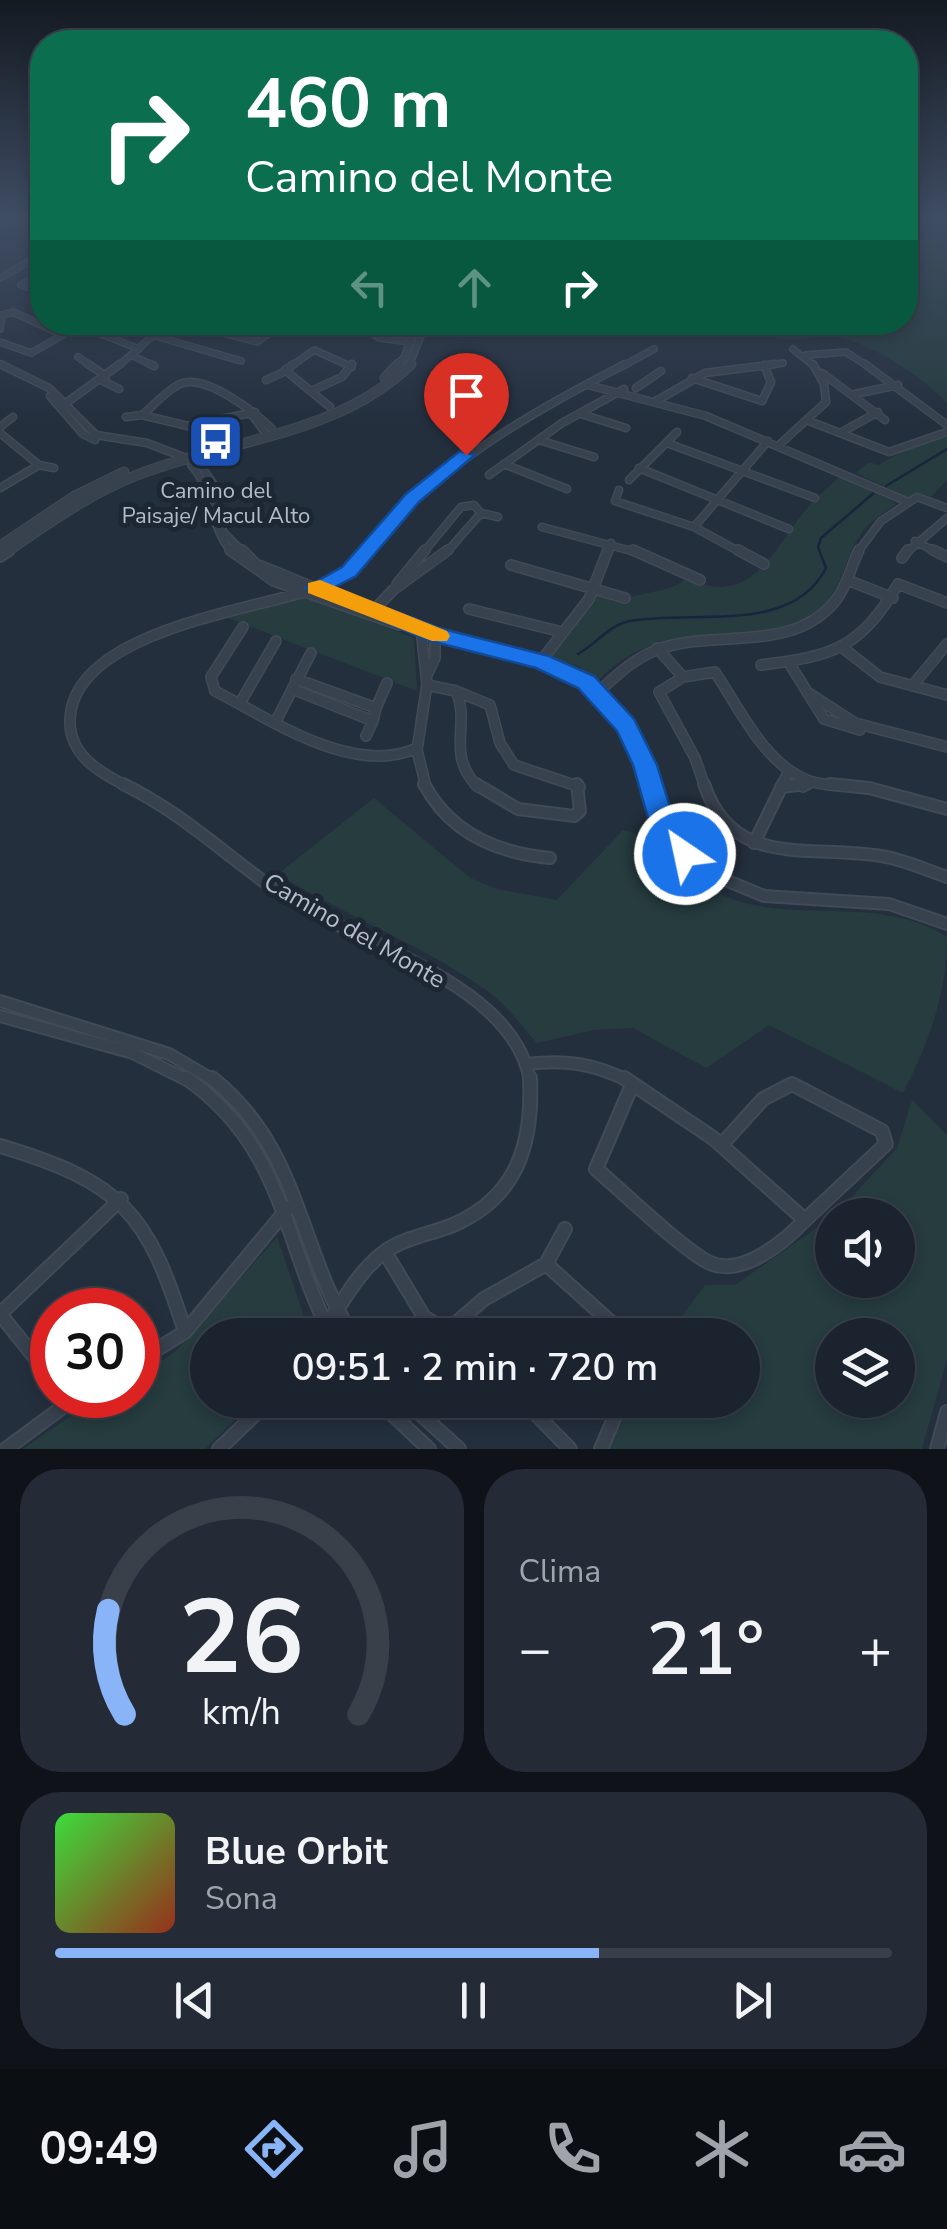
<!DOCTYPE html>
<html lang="es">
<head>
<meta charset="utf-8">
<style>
	:root { --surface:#1b232e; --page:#242b36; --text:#f1f3f6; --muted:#a0a4aa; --line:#39404a; --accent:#8ab4f8 }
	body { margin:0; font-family:"Nunito Sans",sans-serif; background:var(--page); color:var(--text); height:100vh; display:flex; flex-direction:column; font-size:38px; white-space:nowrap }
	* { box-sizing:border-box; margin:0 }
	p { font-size:32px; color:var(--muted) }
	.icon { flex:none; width:55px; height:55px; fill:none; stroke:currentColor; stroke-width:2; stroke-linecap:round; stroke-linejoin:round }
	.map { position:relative; height:1449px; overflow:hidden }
	.side { display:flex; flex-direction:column; gap:20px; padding:20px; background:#0f1319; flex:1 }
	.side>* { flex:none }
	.banner { position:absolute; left:30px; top:30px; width:888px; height:305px; border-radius:40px; box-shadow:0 5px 15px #0003,0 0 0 2px var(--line); background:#0b6e4f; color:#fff; overflow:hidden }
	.fabs { position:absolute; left:815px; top:1198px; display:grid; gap:20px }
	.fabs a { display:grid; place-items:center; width:100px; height:100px; border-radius:50%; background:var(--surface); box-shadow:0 5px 15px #0003,0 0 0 2px var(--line); font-size:50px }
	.speed { position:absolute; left:30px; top:1288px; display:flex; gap:20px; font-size:50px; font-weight:700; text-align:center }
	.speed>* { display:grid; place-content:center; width:130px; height:130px; border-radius:50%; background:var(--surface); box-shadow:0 5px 15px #0003,0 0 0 2px var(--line); line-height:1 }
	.speed .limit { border:15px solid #d22; background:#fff; color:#111 }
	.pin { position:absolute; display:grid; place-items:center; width:85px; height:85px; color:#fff; margin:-102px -42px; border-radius:50% 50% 50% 0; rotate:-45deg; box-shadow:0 0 10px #0007 }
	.pin .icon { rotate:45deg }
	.me { position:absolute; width:110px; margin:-55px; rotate:326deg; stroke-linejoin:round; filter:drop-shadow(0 0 8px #0008) }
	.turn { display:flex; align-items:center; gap:35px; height:210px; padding:0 50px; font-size:45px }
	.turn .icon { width:130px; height:130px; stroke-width:2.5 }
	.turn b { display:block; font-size:70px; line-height:85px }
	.lanes { display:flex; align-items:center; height:95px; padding:0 50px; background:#0003; justify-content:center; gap:50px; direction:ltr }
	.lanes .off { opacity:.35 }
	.big { font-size:75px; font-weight:600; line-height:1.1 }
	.side .card { flex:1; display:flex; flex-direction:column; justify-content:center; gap:15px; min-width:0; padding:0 35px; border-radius:40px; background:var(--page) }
	.side .dial { align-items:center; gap:0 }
	.dial svg { height:260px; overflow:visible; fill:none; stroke:var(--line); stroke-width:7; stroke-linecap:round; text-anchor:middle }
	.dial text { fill:var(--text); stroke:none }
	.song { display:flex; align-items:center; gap:30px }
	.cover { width:120px; height:120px; border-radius:15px; background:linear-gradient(135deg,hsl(120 70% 55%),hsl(10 70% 35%)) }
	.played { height:10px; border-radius:5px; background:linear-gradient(90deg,var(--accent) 65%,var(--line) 65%) }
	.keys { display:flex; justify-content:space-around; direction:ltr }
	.heat { display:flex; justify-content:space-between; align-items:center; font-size:55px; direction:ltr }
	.side .tiles { flex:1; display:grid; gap:20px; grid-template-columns:1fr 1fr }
	.card:last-child { grid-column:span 2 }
	.trip { position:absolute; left:190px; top:1318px; width:570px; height:100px; border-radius:50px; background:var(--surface); box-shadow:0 5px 15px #0003,0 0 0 2px var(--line); font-weight:600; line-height:100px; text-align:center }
	.tabs { display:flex; height:160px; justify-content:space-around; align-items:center; background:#0b0e12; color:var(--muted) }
	.tabs .icon { width:70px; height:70px }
	.tabs .on { color:var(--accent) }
	.tabs b { font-size:45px; color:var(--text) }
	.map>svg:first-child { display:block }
</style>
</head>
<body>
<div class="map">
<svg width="947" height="1449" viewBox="0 0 947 1449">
	<rect width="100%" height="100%" fill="#242f3e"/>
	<path fill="#263c3f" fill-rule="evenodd" d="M905 217H947V403C922 377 882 350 846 339 811 329 789 355 748 323L905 322Z
		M947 436V480L931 497 919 493 909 498 856 473 869 462 878 465 912 446Z
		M843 474 896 504C884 513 869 521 861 534 840 564 844 597 808 617 738 657 668 608 598 681L578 666 549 656 597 593 619 603C640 589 671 595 687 577 751 612 775 546 808 507 818 495 831 485 843 474Z
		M304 596 414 638 417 691 228 618Z
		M374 798 470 878 497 889 557 900 623 830C667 841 687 885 738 901 807 922 883 896 947 937 947 993 929 1043 903 1093L769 1025 706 1068 633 1028 594 1030 537 1043C522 1027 507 1005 489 992 423 945 347 917 278 874Z
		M912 1100 947 1135V1360L922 1449H608L633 1400H742V1335H668L705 1285H735L832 1217V1280H898V1215H835L897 1148ZM832 1335H898V1400H832Z
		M277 1237 309 1331 306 1335H208V1400H256L205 1449H23L101 1395H138V1376L176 1351Z"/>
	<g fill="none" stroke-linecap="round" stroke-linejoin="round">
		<path stroke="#17263c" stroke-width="2.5" d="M886 486 947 449
			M578 654C596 644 609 625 630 621 690 609 792 636 826 568L818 547 821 538 875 492"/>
		<defs>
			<path id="minor-far4" d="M42 272 21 285 42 292
				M0 278 42 254
				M228 322 219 332 257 342 286 322
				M355 322 379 338 411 342
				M479 322 530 333
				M335 328 347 322
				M0 329 2 315 13 312 63 335 31 353 0 342
				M108 335 99 333 139 349
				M152 335 241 361
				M793 349 815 367
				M131 355 154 366
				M806 355 846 352 869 367
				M78 357 92 367
				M0 364 5 367
				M117 367 163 327
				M290 367 314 350 352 367
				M621 367 654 349
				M755 367 783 363"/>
			<path id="minor-far3" d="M0 364 49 388 96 435 147 443 199 463 214 485 223 532 244 553
				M88 364 106 376
				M150 364 154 366
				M294 364 285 370 330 407
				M865 364 947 425
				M822 373 885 420
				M692 378 762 401 771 382 764 365
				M101 380 119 389
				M266 380 284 372
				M588 385 706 416 908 502
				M636 388 661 371
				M311 391 342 377 352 364
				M855 394 898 385
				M50 396 83 434 95 440
				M656 401 705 373 775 364
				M66 403 120 364
				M249 411 264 431
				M581 414 626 428
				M142 415C153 406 167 390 180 384 205 373 256 413 272 429
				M126 417 142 415 188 426 255 412
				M809 421 889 452 947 432
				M0 427 13 417
				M0 433 39 465 54 468
				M840 433 878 412
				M539 440 594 457
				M667 443 815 498
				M779 445 826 402 824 384 813 364
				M504 464 567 489
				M191 465C214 490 207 522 232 553
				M639 468 789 529
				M489 475 562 423 624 389
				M629 480 677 432
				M0 488 39 465
				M619 490 615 501 694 527 742 553
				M542 527 639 553
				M694 527 768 441
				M915 541 938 553
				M366 553C440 463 524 417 625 364
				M423 553 461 507 474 505 481 513 498 517
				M446 553 481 513
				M607 553 611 543
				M857 553 881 521 917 497 947 508
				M906 553 947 518"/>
			<path id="minor-far2" d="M230 550 274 581 399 625
				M242 550 256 564C315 587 374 615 435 635 551 672 604 654 651 787
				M633 550 700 580
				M738 550 764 564
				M933 550 947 557
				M902 558 908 550
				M511 565 625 598
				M850 581 893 598
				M397 584 425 550
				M469 609 562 632
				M373 611 393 590 448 550
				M243 627 211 677 215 691C272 720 353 777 417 748
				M421 630 427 684 417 750 426 787
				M657 648 683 677
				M843 648 880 677 947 695
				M541 661 589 599 608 550
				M761 665C833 656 860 649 898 584L947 603
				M791 666 824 719 860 730
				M427 675 435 658V635
				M427 685 456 691
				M912 686 947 644
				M292 689 373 721 376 708 296 679
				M598 692C615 677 632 660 654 651 712 627 792 656 836 600 848 585 851 566 859 550
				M807 692 855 723 947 747
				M240 703 276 641
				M376 708 387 683
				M277 719 311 653
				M366 736 373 721
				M128 787C101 773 70 756 70 722 70 630 257 610 320 587 339 579 355 566 368 550
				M478 787C445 754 471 725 456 691L490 705 500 743 514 765 580 787
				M705 787 695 758 659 692 683 677 715 672C739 708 764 763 807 780 821 786 839 785 854 787
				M781 787 789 771
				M803 787 810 782"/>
			<path id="minor-far1" d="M123 784C183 813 226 856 280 893 353 943 513 981 530 1081
				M424 784C450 833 497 853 550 858
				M476 784 518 809 574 816 580 811 577 784
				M650 784 667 832 711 874 764 896 889 904 947 924
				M704 784C733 870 809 844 881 856 903 859 926 870 947 877
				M830 784 869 788 947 809
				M781 787 807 784
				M754 843 783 784
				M0 1001 169 1054 215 1081
				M0 1016 133 1053 189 1081
				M527 1064C566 1059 594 1064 629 1081"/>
			<path id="minor" d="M186 1078C284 1146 282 1239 331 1335
				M212 1078C300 1148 297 1246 352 1335
				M624 1078 713 1138 805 1220 886 1144 882 1131 792 1084 763 1099 724 1142
				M632 1085 596 1169C621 1190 685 1252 710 1263 743 1277 785 1241 805 1220
				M0 1146C121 1182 148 1212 185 1332
				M565 1229 546 1264 625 1335
				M385 1252 424 1317 453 1335
				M448 1330 484 1299 546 1264
				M320 1335C341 1306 357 1271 387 1250 407 1237 431 1234 453 1225 518 1197 533 1143 530 1078
				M138 1361 185 1332 288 1208
				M52 1390 37 1360 0 1314 121 1199
				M377 1400 429 1449
				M405 1400 459 1449
				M522 1400 570 1449
				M6 1449 79 1395
				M219 1449 270 1400
				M601 1449 622 1400
				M937 1449 947 1412"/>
			<path id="tertiary-far2" d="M396 367 405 357 416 322
				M408 367 426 322"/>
			<path id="tertiary-far1" d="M385 378 398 364
				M0 546 73 497 124 472
				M5 553C47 524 89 494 137 475 228 439 338 436 411 364"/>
			<path id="tertiary" d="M0 556 9 550"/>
		</defs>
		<use href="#minor-far4" stroke="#414a57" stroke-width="8"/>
		<use href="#minor-far3" stroke="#414a57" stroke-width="9"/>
		<use href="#minor-far2" stroke="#414a57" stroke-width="12"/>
		<use href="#minor-far1" stroke="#414a57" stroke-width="14"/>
		<use href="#minor" stroke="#414a57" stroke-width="16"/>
		<use href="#tertiary-far2" stroke="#414a57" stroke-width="9"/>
		<use href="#tertiary-far1" stroke="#414a57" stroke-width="11"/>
		<use href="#tertiary" stroke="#414a57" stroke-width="14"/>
		<use href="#minor-far4" stroke="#38414e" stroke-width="5"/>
		<use href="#minor-far3" stroke="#38414e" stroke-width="6"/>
		<use href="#minor-far2" stroke="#38414e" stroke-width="9"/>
		<use href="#minor-far1" stroke="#38414e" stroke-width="10"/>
		<use href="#minor" stroke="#38414e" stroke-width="12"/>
		<use href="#tertiary-far2" stroke="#38414e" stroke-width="6"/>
		<use href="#tertiary-far1" stroke="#38414e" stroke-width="9"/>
		<use href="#tertiary" stroke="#38414e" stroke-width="10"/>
	</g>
	<linearGradient id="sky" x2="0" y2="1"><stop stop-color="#141a22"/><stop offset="0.52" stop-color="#3f4d63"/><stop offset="1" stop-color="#3f4d63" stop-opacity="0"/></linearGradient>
	<rect width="947" height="420" fill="url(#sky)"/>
	<path fill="#1a73e8" stroke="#114b97" stroke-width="2.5" d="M460 451 475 455 419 502 356 576 333 588 439 628 549 656 594 676 634 719 657 765 674 820 698 854 694 862H676L650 825 633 765 617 731 578 688 536 668 427 640 305 588 342 567 406 494Z"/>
	<path fill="#f59e0b" d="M320 580 447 631 450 636 447 641H432L308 593V583Z"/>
	<defs>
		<symbol id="bus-square" viewBox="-11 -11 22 22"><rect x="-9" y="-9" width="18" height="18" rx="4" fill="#1a4fb4" stroke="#1d2633"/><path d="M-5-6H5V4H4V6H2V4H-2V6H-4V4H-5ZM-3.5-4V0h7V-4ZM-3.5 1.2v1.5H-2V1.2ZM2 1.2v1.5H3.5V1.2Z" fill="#fff"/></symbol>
	</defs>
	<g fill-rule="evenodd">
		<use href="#bus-square" x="184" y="410" width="63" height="63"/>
	</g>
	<g text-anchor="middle" stroke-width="10" stroke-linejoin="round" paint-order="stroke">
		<g font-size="22" fill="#b4bcc9" stroke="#1d2633">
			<text x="216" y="498">Camino del<tspan x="216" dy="25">Paisaje/ Macul Alto</tspan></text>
		</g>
		<g font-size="25" fill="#b4bcc9" stroke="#1d2633">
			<text transform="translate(355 930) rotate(30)" y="9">Camino del Monte</text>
		</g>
	</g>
</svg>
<div class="fabs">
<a><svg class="icon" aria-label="sound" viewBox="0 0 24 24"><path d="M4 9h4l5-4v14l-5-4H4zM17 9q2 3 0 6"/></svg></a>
<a><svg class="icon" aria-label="layers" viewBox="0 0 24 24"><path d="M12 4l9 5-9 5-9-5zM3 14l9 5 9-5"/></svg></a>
</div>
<div class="speed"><div class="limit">30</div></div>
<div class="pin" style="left:466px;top:455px;background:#d93025"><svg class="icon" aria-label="arrive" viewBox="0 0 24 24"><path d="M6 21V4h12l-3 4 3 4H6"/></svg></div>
<svg class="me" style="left:685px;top:854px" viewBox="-20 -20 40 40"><circle r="17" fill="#1a73e8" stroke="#fff" stroke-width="3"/><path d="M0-11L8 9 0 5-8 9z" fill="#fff"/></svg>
<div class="trip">09:51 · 2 min · 720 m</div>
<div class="banner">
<div class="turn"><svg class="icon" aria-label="right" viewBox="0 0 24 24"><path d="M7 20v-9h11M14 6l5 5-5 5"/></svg><div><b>460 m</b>Camino del Monte</div></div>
<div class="lanes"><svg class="icon off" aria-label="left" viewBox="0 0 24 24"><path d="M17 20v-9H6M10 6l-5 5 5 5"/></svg><svg class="icon off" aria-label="ahead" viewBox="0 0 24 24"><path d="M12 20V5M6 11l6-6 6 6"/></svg><svg class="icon" aria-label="right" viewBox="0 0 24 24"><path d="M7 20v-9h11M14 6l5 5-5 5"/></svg></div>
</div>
</div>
<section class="side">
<div class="tiles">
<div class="card dial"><svg viewBox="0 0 100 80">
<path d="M14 69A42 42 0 1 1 86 69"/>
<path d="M14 69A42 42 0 0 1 9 37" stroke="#8ab4f8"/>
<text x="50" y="56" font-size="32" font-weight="700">26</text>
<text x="50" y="72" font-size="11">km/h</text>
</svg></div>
<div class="card"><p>Clima</p>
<div class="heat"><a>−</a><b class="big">21°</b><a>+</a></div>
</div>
<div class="card">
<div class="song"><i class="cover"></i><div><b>Blue Orbit</b><p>Sona</p></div></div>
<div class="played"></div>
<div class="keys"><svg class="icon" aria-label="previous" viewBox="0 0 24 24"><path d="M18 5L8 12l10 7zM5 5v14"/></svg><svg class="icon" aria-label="pause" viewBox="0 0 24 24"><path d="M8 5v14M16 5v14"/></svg><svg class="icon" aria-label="next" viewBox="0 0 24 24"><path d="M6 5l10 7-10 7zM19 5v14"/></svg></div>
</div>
</div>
</section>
<nav class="tabs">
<b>09:49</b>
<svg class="icon on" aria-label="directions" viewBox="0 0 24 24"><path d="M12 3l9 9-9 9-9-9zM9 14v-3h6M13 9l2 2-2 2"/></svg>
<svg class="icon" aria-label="music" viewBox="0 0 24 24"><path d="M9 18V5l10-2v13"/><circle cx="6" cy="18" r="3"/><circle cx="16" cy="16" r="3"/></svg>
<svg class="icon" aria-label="phone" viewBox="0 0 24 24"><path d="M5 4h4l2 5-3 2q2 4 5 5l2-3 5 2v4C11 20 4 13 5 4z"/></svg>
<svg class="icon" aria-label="climate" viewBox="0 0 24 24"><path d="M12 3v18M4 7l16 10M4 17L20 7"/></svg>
<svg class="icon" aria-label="car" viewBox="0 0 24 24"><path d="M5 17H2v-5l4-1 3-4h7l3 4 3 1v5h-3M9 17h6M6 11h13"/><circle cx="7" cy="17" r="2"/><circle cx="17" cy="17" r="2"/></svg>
</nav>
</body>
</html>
